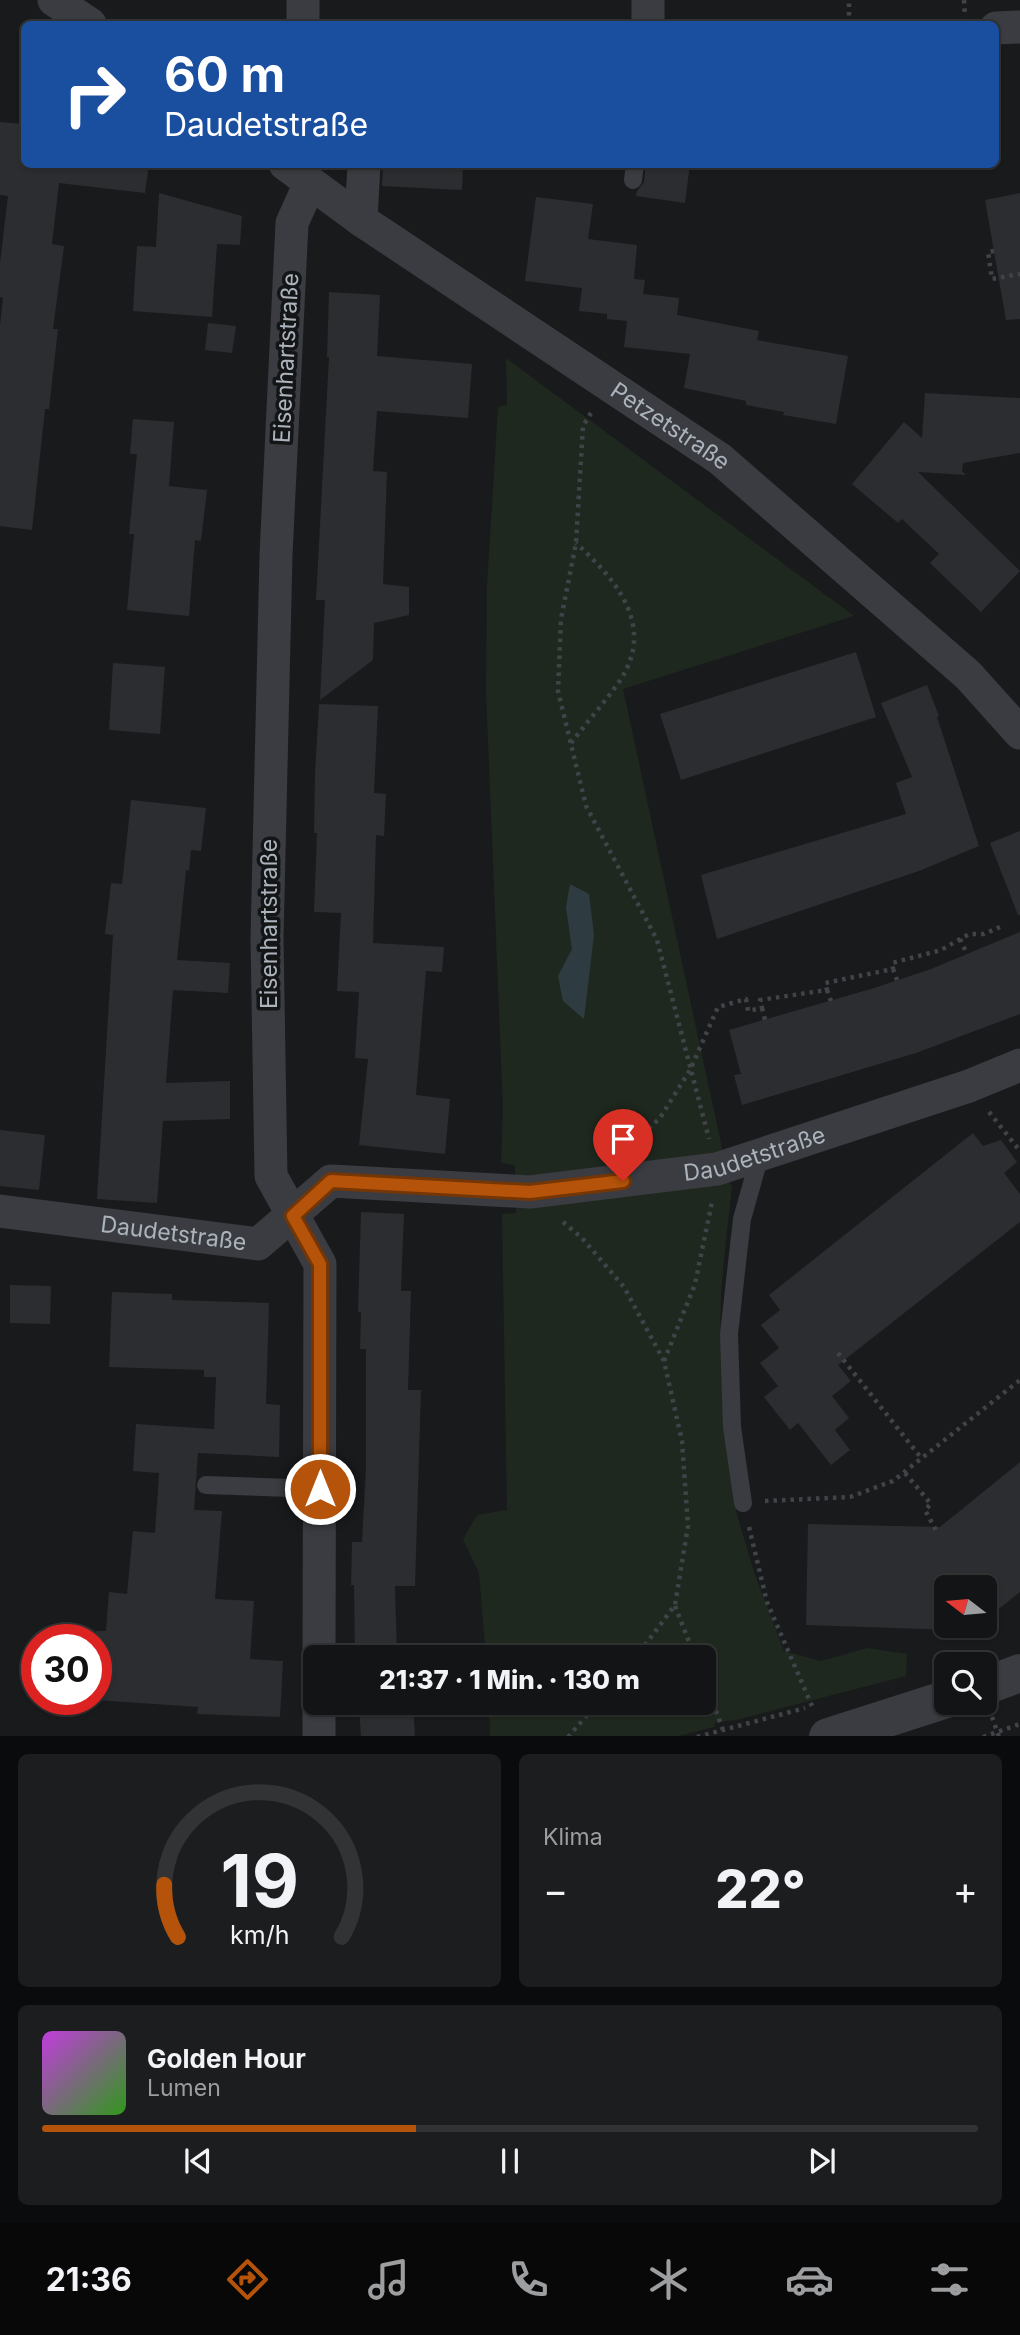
<!DOCTYPE html>
<html lang="de">
<head>
<meta charset="utf-8">
<style>
	:root { --surface:#131415; --page:#1c1d1e; --text:#f1f3f6; --muted:#9d9ea0; --line:#323334; --accent:#b45309 }
	body { margin:0; font-family:Inter,sans-serif; background:var(--page); color:var(--text); height:100vh; display:flex; flex-direction:column; font-size:26px; white-space:nowrap }
	* { box-sizing:border-box; margin:0 }
	p { font-size:23px; color:var(--muted) }
	.icon { flex:none; width:38px; height:38px; fill:none; stroke:currentColor; stroke-width:2; stroke-linecap:round; stroke-linejoin:round }
	.map { position:relative; height:1736px; overflow:hidden }
	.panel { display:flex; flex-direction:column; gap:18px; padding:18px; background:#0a0b0c; flex:1 }
	.panel>* { flex:none }
	.guide { position:absolute; left:21px; top:21px; width:978px; height:147px; border-radius:10px; box-shadow:0 2px 5px #0004,0 0 0 2px var(--line); background:#1a4fa0; color:#fff; overflow:hidden }
	.needle { width:46px; rotate:286deg }
	.controls { position:absolute; left:934px; top:1575px; display:grid; gap:14px }
	.controls a { display:grid; place-items:center; width:63px; height:63px; border-radius:10px; background:var(--surface); box-shadow:0 2px 5px #0004,0 0 0 2px var(--line); font-size:35px }
	.speed { position:absolute; left:21px; top:1624px; display:flex; gap:14px; font-size:35px; font-weight:700; text-align:center }
	.speed>* { display:grid; place-content:center; width:91px; height:91px; border-radius:50%; background:var(--surface); box-shadow:0 2px 5px #0004,0 0 0 2px var(--line); line-height:1 }
	.speed .limit { border:10px solid #d22; background:#fff; color:#111 }
	.pin { position:absolute; display:grid; place-items:center; width:60px; height:60px; color:#fff; margin:-72px -30px; border-radius:50% 50% 50% 0; rotate:-45deg; box-shadow:0 0 7px #0007 }
	.pin .icon { rotate:45deg }
	.me { position:absolute; width:77px; margin:-38px; rotate:0deg; stroke-linejoin:round; filter:drop-shadow(0 0 5px #0008) }
	.turn { display:flex; align-items:center; gap:24px; height:147px; padding:0 28px; font-size:32px }
	.turn .icon { width:91px; height:91px; stroke-width:2.5 }
	.turn b { display:block; font-size:49px; line-height:60px }
	.big { font-size:52px; font-weight:800; line-height:1.1 }
	.panel .card { flex:1; display:flex; flex-direction:column; justify-content:center; gap:10px; min-width:0; padding:0 24px; border-radius:10px; background:var(--page) }
	.panel .dial { align-items:center; gap:0 }
	.dial svg { height:182px; overflow:visible; fill:none; stroke:var(--line); stroke-width:7; stroke-linecap:round; text-anchor:middle }
	.dial text { fill:var(--text); stroke:none }
	.song { display:flex; align-items:center; gap:21px }
	.cover { width:84px; height:84px; border-radius:10px; background:linear-gradient(135deg,hsl(290 70% 55%),hsl(110 70% 35%)) }
	.played { height:7px; border-radius:4px; background:linear-gradient(90deg,var(--accent) 40%,var(--line) 40%) }
	.keys { display:flex; justify-content:space-around; direction:ltr }
	.heat { display:flex; justify-content:space-between; align-items:center; font-size:38px; direction:ltr }
	.panel .tiles { flex:1; display:grid; gap:18px; grid-template-columns:1fr 1fr }
	.card:last-child { grid-column:span 2 }
	.trip { position:absolute; left:303px; top:1645px; width:413px; height:70px; border-radius:10px; background:var(--surface); box-shadow:0 2px 5px #0004,0 0 0 2px var(--line); font-weight:800; line-height:70px; text-align:center }
	.tab-bar { display:flex; height:112px; justify-content:space-around; align-items:center; background:#080808; color:var(--muted) }
	.tab-bar .icon { width:49px; height:49px }
	.tab-bar .active { color:var(--accent) }
	.tab-bar b { font-size:32px; color:var(--text) }
	.map>svg:first-child { display:block }
</style>
</head>
<body>
<div class="map">
<svg width="1020" height="1737" viewBox="0 0 1020 1737">
	<rect width="100%" height="100%" fill="#191a1c"/>
	<path fill="#1f281f" d="M506 358 854 616 623 689 730 1185H732C727 1245 712 1319 727 1378L736 1511 754 1572 784 1651 821 1661 867 1648 907 1654 906 1676 736 1720 716 1722 714 1727 678 1736H490L489 1703H704V1657H486L479 1573 463 1539 477 1515 507 1510 502 1214 516 1213 515 1165 501 1163 503 1109 486 691 487 586 498 407 507 405Z"/>
	<path fill="#2e3c42" d="M570 884 589 894 594 935 584 1019 563 1001 558 976 572 949 566 907Z"/>
	<path fill="#2c2d30" d="M0 122 24 124V164H149L145 193 59 183 52 244 64 246 53 329H58L49 409H45L32 530 0 526V326L3 298 0 297V263L8 196 0 195Z
		M383 164H463L462 190 382 186Z
		M646 164H690L685 203 636 196 637 191 644 182Z
		M159 193 242 216 240 245 217 244 212 317 133 311 137 246 156 247Z
		M1020 193V319L1006 320 985 200Z
		M536 197 593 204 588 239 637 245 634 279 645 280 643 294 679 298 677 315 759 331 757 340 848 356 836 424 783 415 784 412 746 405V401L684 388 690 354 624 347 627 321 607 319V314L579 311 582 288 525 281Z
		M329 292 380 295 377 356 472 364 468 418 377 411 373 471 387 472 383 584 409 587V615L374 623 373 660 320 700 325 600H316L329 357H327Z
		M208 323 236 326 232 353 205 350Z
		M925 393 1020 398V453L963 463 962 471 966 475 918 472 1020 571 981 612 930 563 939 554 902 519 898 523 852 484 904 422 922 438Z
		M133 419 174 422 169 486 207 490 201 541 195 540 189 616 127 610 134 534H129L137 454H130Z
		M856 652 876 717 681 780 660 714Z
		M113 663 165 667 160 734 109 730Z
		M927 685 939 716 937 717 979 846 919 871 717 939 701 875 906 814 896 783 912 777 881 703Z
		M319 704 378 706 374 793 386 794 384 836 376 835 373 943 444 947 442 972 426 971 416 1095 450 1099 445 1154 359 1145 368 1059 355 1058 359 992 337 991 341 913 314 912 317 833H314L315 773Z
		M131 800 206 808 201 851 191 850 189 871 186 870 177 960 230 963 228 993 173 990 166 1083 230 1081V1119L163 1121 157 1203 97 1199 113 935 105 934 111 883 122 884Z
		M1020 831V915H1018L990 843Z
		M1020 932V1014L916 1053 742 1105 734 1075 741 1074 729 1030 874 988 931 969Z
		M0 1130 45 1135 39 1190 0 1186Z
		M973 1133 983 1146 1001 1140 1017 1162 1004 1173 1020 1194V1222L838 1365 851 1381 832 1396 849 1418 835 1430 850 1450 831 1465 798 1423 790 1430 764 1397 778 1386 760 1363 779 1348 761 1325 780 1310 769 1295Z
		M361 1212 404 1214 401 1291H411L408 1390H421L415 1586H395L397 1657H355L354 1585H351L352 1542H362L366 1468V1349H360L361 1312H358Z
		M10 1285 51 1286 50 1324 10 1323Z
		M112 1292 172 1294V1300L269 1303 266 1404 280 1405 279 1457 198 1453 194 1510 222 1511 215 1599 254 1601 250 1659 283 1661 280 1717 197 1714 198 1707 96 1700V1631H106L109 1592 127 1594 133 1531 155 1533 159 1473 133 1471 136 1424 214 1429 216 1377H204V1370L109 1367Z
		M1020 1462V1592L985 1620V1587H959L955 1582V1587H947V1626H953V1630L806 1625 808 1524 940 1527Z
		M413 1703 415 1737H361L359 1707Z"/>
	<g fill="none" stroke-linecap="round" stroke-linejoin="round">
		<path stroke="#404448" stroke-width="4.5" stroke-dasharray="3.5 5" stroke-linecap="butt" d="M964 0 965 17
			M849 24V0
			M994 251 988 252 992 279 1020 274
			M591 413 583 426 576 543 561 619 558 691 586 806 657 940 709 1139
			M571 743C587 722 606 701 621 679 656 624 614 578 576 543
			M960 939 967 954
			M893 969 897 980
			M827 990 831 1001
			M762 1008 765 1020
			M989 1112 1020 1151
			M630 1146 660 1118 690 1070 718 1007 746 999 748 1011 762 1008 760 1000 827 990 825 983 893 969 892 963 941 950 969 934H984L1000 927
			M563 1222 582 1238 624 1287 664 1361 682 1441 688 1526 675 1605 636 1657
			M838 1353 922 1459
			M664 1361 695 1284 712 1202
			M905 1473 931 1504 925 1510 937 1532
			M765 1501 850 1497 893 1481 1020 1380
			M749 1527 767 1602 812 1706
			M675 1606 695 1657
			M704 1679 723 1730
			M992 1717 999 1737
			M568 1737 598 1703
			M697 1737 805 1708
			M983 1737 1020 1724"/>
		<path stroke="#3a3c41" stroke-width="18" d="M633 180 635 164
			M206 1485 320 1489
			M743 1503 732 1427 729 1334 742 1219 760 1155"/>
		<g stroke="#3a3c41" stroke-width="33">
			<path d="M54 0 90 24"/>
			<path d="M648 0V24"/>
			<path d="M303 24V0"/>
			<path d="M996 28 1020 27"/>
			<path id="s1" d="M285 164 361 220 720 459 968 675 1020 733"/>
			<path d="M310 183 292 223 276 555 267 938 271 1176 320 1264 319 1657"/>
			<path d="M361 220 364 164"/>
			<path id="s2" d="M0 1211 258 1244 331 1181 530 1192 717 1169 969 1086 1020 1065"/>
			<path d="M319 1737V1703"/>
		</g>
		<path stroke="#3a3c41" stroke-width="38" d="M985 1686 1020 1673
			M828 1737 947 1699"/>
	</g>
	<g fill="none" stroke-linecap="round" stroke-linejoin="round">
		<defs>
			<path id="route" d="M320 1489V1264L293 1216 331 1181 530 1192 623 1181"/>
		</defs>
		<use href="#route" stroke="#753606" stroke-width="18"/>
		<use href="#route" stroke="#b45309" stroke-width="12"/>
	</g>
	<g text-anchor="middle" stroke-width="7" stroke-linejoin="round" paint-order="stroke">
		<g font-size="23" fill="#abb3bc" stroke="#141517">
			<text transform="translate(286 358) rotate(-87)" y="8">Eisenhartstraße</text>
			<text dy="8" stroke="none"><textPath href="#s1" startOffset="466">Petzetstraße</textPath></text>
			<text transform="translate(269 924) rotate(-90)" y="8">Eisenhartstraße</text>
			<text dy="8" stroke="none"><textPath href="#s2" startOffset="784">Daudetstraße</textPath></text>
			<text dy="8" stroke="none"><textPath href="#s2" startOffset="175">Daudetstraße</textPath></text>
		</g>
	</g>
</svg>
<div class="controls">
<a><svg class="needle" viewBox="-14 -14 28 28"><path d="M0-13l5 13h-10z" fill="#e53935"/><path d="M0 13l5-13h-10z" fill="#9d9ea0"/></svg></a>
<a><svg class="icon" aria-label="search" viewBox="0 0 24 24"><circle cx="10" cy="10" r="6"/><path d="M15 15l6 6"/></svg></a>
</div>
<div class="speed"><div class="limit">30</div></div>
<div class="pin" style="left:623px;top:1181px;background:#d93025"><svg class="icon" aria-label="arrive" viewBox="0 0 24 24"><path d="M6 21V4h12l-3 4 3 4H6"/></svg></div>
<svg class="me" style="left:320px;top:1489px" viewBox="-20 -20 40 40"><circle r="17" fill="#b45309" stroke="#fff" stroke-width="3"/><path d="M0-11L8 9 0 5-8 9z" fill="#fff"/></svg>
<div class="trip">21:37 · 1 Min. · 130 m</div>
<div class="guide">
<div class="turn"><svg class="icon" aria-label="right" viewBox="0 0 24 24"><path d="M7 20v-9h11M14 6l5 5-5 5"/></svg><div><b>60 m</b>Daudetstraße</div></div>
</div>
</div>
<section class="panel">
<div class="tiles">
<div class="card dial"><svg viewBox="0 0 100 80">
<path d="M14 69A42 42 0 1 1 86 69"/>
<path d="M14 69A42 42 0 0 1 8 46" stroke="#b45309"/>
<text x="50" y="56" font-size="32" font-weight="700">19</text>
<text x="50" y="72" font-size="11">km/h</text>
</svg></div>
<div class="card"><p>Klima</p>
<div class="heat"><a>−</a><b class="big">22°</b><a>+</a></div>
</div>
<div class="card">
<div class="song"><i class="cover"></i><div><b>Golden Hour</b><p>Lumen</p></div></div>
<div class="played"></div>
<div class="keys"><svg class="icon" aria-label="previous" viewBox="0 0 24 24"><path d="M18 5L8 12l10 7zM5 5v14"/></svg><svg class="icon" aria-label="pause" viewBox="0 0 24 24"><path d="M8 5v14M16 5v14"/></svg><svg class="icon" aria-label="next" viewBox="0 0 24 24"><path d="M6 5l10 7-10 7zM19 5v14"/></svg></div>
</div>
</div>
</section>
<nav class="tab-bar">
<b>21:36</b>
<svg class="icon active" aria-label="directions" viewBox="0 0 24 24"><path d="M12 3l9 9-9 9-9-9zM9 14v-3h6M13 9l2 2-2 2"/></svg>
<svg class="icon" aria-label="music" viewBox="0 0 24 24"><path d="M9 18V5l10-2v13"/><circle cx="6" cy="18" r="3"/><circle cx="16" cy="16" r="3"/></svg>
<svg class="icon" aria-label="phone" viewBox="0 0 24 24"><path d="M5 4h4l2 5-3 2q2 4 5 5l2-3 5 2v4C11 20 4 13 5 4z"/></svg>
<svg class="icon" aria-label="climate" viewBox="0 0 24 24"><path d="M12 3v18M4 7l16 10M4 17L20 7"/></svg>
<svg class="icon" aria-label="car" viewBox="0 0 24 24"><path d="M5 17H2v-5l4-1 3-4h7l3 4 3 1v5h-3M9 17h6M6 11h13"/><circle cx="7" cy="17" r="2"/><circle cx="17" cy="17" r="2"/></svg>
<svg class="icon" aria-label="filters" viewBox="0 0 24 24"><path d="M4 7h16M4 17h16"/><circle cx="9" cy="7" r="2"/><circle cx="15" cy="17" r="2"/></svg>
</nav>
</body>
</html>
